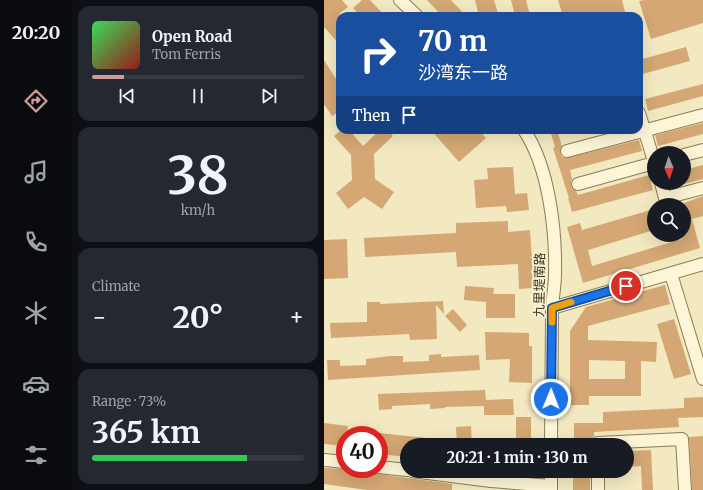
<!DOCTYPE html>
<html lang="en">
<head>
<meta charset="utf-8">
<style>
	:root { --surface:#171b24; --page:#242831; --text:#f1f3f6; --muted:#9ea1a6; --line:#363941; --accent:#ce9b96 }
	body { margin:0; font-family:Merriweather,"Noto Sans SC",serif; background:var(--page); color:var(--text); height:100vh; display:flex; flex-direction:column; font-size:15px; white-space:nowrap }
	* { box-sizing:border-box; margin:0 }
	p { font-size:13px; color:var(--muted) }
	.icon { flex:none; width:22px; height:22px; fill:none; stroke:currentColor; stroke-width:2; stroke-linecap:round; stroke-linejoin:round }
	.map { position:relative; flex:1; overflow:hidden }
	.sheet { display:flex; flex-direction:column; gap:6px; padding:6px; background:#0d0f14; width:252px }
	.sheet>* { flex:none }
	.banner { position:absolute; left:12px; top:12px; width:307px; height:122px; border-radius:12px; box-shadow:0 4px 16px #0002; background:#1a4fa0; color:#fff; overflow:hidden }
	.needle { width:26px; rotate:178deg }
	.controls { position:absolute; left:323px; top:146px; display:grid; gap:8px }
	.controls a { display:grid; place-items:center; width:44px; height:44px; border-radius:50%; background:var(--surface); box-shadow:0 4px 16px #0002; font-size:20px }
	.speed { position:absolute; left:12px; top:426px; display:flex; gap:8px; font-size:20px; font-weight:700; text-align:center }
	.speed>* { display:grid; place-content:center; width:52px; height:52px; border-radius:50%; background:var(--surface); box-shadow:0 4px 16px #0002; line-height:1 }
	.speed .limit { border:6px solid #d22; background:#fff; color:#111 }
	.pin { position:absolute; display:grid; place-items:center; width:34px; height:34px; color:#fff; margin:-17px; border:2px solid #fff; border-radius:50%; box-shadow:0 1px 4px #0007 }
	.me { position:absolute; width:44px; margin:-22px; rotate:1deg; stroke-linejoin:round; filter:drop-shadow(0 0 3px #0008) }
	.turn { display:flex; align-items:center; gap:14px; height:84px; padding:0 16px; font-size:18px }
	.turn .icon { width:52px; height:52px; stroke-width:2.5 }
	.turn b { display:block; font-size:28px; line-height:34px }
	.then { display:flex; align-items:center; height:38px; padding:0 16px; background:#0003; gap:8px; font-size:15px }
	.big { font-size:30px; font-weight:700; line-height:1.1 }
	.sheet .widget { flex:1; display:flex; flex-direction:column; justify-content:center; gap:6px; min-width:0; padding:0 14px; border-radius:12px; background:var(--page) }
	.sheet .dial { align-items:center; gap:0 }
	.dial b { font-size:52px; line-height:1 }
	.song { display:flex; align-items:center; gap:12px }
	.cover { width:48px; height:48px; border-radius:6px; background:linear-gradient(135deg,hsl(130 70% 55%),hsl(0 70% 35%)) }
	.played { height:4px; border-radius:2px; background:linear-gradient(90deg,var(--accent) 15%,var(--line) 15%) }
	.keys { display:flex; justify-content:space-around; direction:ltr }
	.heat { display:flex; justify-content:space-between; align-items:center; font-size:22px; direction:ltr }
	.charge { height:6px; border-radius:3px; background:linear-gradient(90deg,#34c759 73%,var(--line) 0) }
	.trip { position:absolute; left:76px; top:438px; width:234px; height:40px; border-radius:20px; background:var(--surface); box-shadow:0 4px 16px #0002; font-weight:700; line-height:40px; text-align:center }
	main { display:flex; flex:1; min-height:0 }
	.dock { display:flex; flex-direction:column; width:72px; justify-content:space-around; align-items:center; background:#090b0e; color:var(--muted) }
	.dock .icon { width:28px; height:28px }
	.dock .active { color:var(--accent) }
	.dock b { font-size:18px; color:var(--text) }
	.map>svg:first-child { display:block }
</style>
</head>
<body>
<main>
<nav class="dock">
<b>20:20</b>
<svg class="icon active" aria-label="directions" viewBox="0 0 24 24"><path d="M12 3l9 9-9 9-9-9zM9 14v-3h6M13 9l2 2-2 2"/></svg>
<svg class="icon" aria-label="music" viewBox="0 0 24 24"><path d="M9 18V5l10-2v13"/><circle cx="6" cy="18" r="3"/><circle cx="16" cy="16" r="3"/></svg>
<svg class="icon" aria-label="phone" viewBox="0 0 24 24"><path d="M5 4h4l2 5-3 2q2 4 5 5l2-3 5 2v4C11 20 4 13 5 4z"/></svg>
<svg class="icon" aria-label="climate" viewBox="0 0 24 24"><path d="M12 3v18M4 7l16 10M4 17L20 7"/></svg>
<svg class="icon" aria-label="car" viewBox="0 0 24 24"><path d="M5 17H2v-5l4-1 3-4h7l3 4 3 1v5h-3M9 17h6M6 11h13"/><circle cx="7" cy="17" r="2"/><circle cx="17" cy="17" r="2"/></svg>
<svg class="icon" aria-label="filters" viewBox="0 0 24 24"><path d="M4 7h16M4 17h16"/><circle cx="9" cy="7" r="2"/><circle cx="15" cy="17" r="2"/></svg>
</nav>
<section class="sheet">
<div class="widget">
<div class="song"><i class="cover"></i><div><b>Open Road</b><p>Tom Ferris</p></div></div>
<div class="played"></div>
<div class="keys"><svg class="icon" aria-label="previous" viewBox="0 0 24 24"><path d="M18 5L8 12l10 7zM5 5v14"/></svg><svg class="icon" aria-label="pause" viewBox="0 0 24 24"><path d="M8 5v14M16 5v14"/></svg><svg class="icon" aria-label="next" viewBox="0 0 24 24"><path d="M6 5l10 7-10 7zM19 5v14"/></svg></div>
</div>
<div class="widget dial"><b>38</b><p>km/h</p></div>
<div class="widget"><p>Climate</p>
<div class="heat"><a>−</a><b class="big">20°</b><a>+</a></div>
</div>
<div class="widget"><p>Range · 73%</p><b class="big">365 km</b><div class="charge"></div></div>
</section>
<div class="map">
<svg width="379" height="490" viewBox="0 0 379 490">
	<rect width="100%" height="100%" fill="#f2e9c1"/>
	<path fill="#d4a774" fill-rule="evenodd" d="M0 0H18L24 7 16 13V45L0 27Z
		M38 0H46L61 16H37L29 8Z
		M103 0H127L142 16H118Z
		M151 0H170L175 16H155Z
		M187 0H202L206 16H191Z
		M234 0H298L302 16H239Z
		M320 0H379V23L327 39 315 1Z
		M362 47 366 61 315 75V60Z
		M0 60 16 85V111L8 116 0 104Z
		M379 84V96L324 111 321 99Z
		M379 123V134L334 146 331 135Z
		M17 130H25L39 146 56 130H64L69 136 50 154 51 179 70 192 58 209 40 197 24 209 12 193 28 180 27 155 10 136Z
		M107 130H155L162 138 135 162Z
		M226 130H233L238 146 236 149V153L238 157 242 158 315 140 318 151 246 170 248 179 247 182V186L252 191 254 195 325 175 329 190 248 212 244 198H245L229 148 231 147Z
		M379 165V179L360 184V170Z
		M189 167 191 194 203 193 205 210 183 212 182 206 152 208 150 180 164 179 163 168Z
		M379 196V216L368 219 376 248 259 283 243 227 256 223 258 230 330 209V230L264 250 268 266 358 239 356 235H360V203Z
		M184 221V232L206 230 210 288 195 289 194 264 133 267 132 252 41 257 40 238 132 233V223Z
		M23 239 24 278 0 279V240Z
		M341 285 346 304 264 326V340L333 342 332 362 317 361V396H265V405H246V331L262 307ZM265 360 301 361V379H265Z
		M141 286 170 288 169 294H191V318H162V302L140 300Z
		M119 301 120 314 112 305 113 339 86 340 85 334 7 338 6 323 43 322V302H56V304Z
		M129 309 143 325 136 332 121 316Z
		M350 319 367 374 350 379 333 324Z
		M161 332 205 333V346H208V383L185 382 186 359 162 360Z
		M117 354V357L155 355 156 370 4 380 3 360H16V366L42 365V359L66 356H79V362L105 361V355Z
		M161 390 162 400 189 399 190 415H160V406L121 407V408L106 409V404L68 406V409L55 410 54 394Z
		M379 397V417L354 418 355 427 270 432V437L267 440 266 445H250V423H279V412L360 408V398Z
		M192 417H207V445H192Z
		M0 423 24 426 23 435H21V446L0 444Z
		M147 426 148 445H133L132 427Z
		M55 433 122 440V445H83V457L55 454Z
		M379 436V490H368L365 437Z
		M327 450 329 490H318L317 466 303 467V451Z
		M0 468 20 469H48L50 473 54 474 128 484V490H43L0 484Z
		M249 471H266V490H249Z"/>
	<g fill="none" stroke-linecap="round" stroke-linejoin="round">
		<defs>
			<path id="minor" d="M76 0 93 16
				M315 113 330 161
				M200 130C225 167 232 230 231 274 231 287 228 299 228 311 228 356 227 400 227 445
				M243 151 379 115
				M360 155 379 150
				M337 183 341 198 379 188
				M254 184 330 163
				M347 274 379 379
				M228 308 379 264
				M274 445V443L358 439 361 490
				M0 460 21 462
				M55 467 83 470
				M88 471 167 481 227 486
				M274 471V490
				M227 490V471"/>
		</defs>
		<use href="#minor" stroke="#8e7b57" stroke-width="14"/>
		<use href="#minor" stroke="#fcf5d6" stroke-width="12"/>
	</g>
	<g fill="none" stroke-linecap="round" stroke-linejoin="round">
		<defs>
			<path id="route" d="M227 399 228 308 302 286"/>
		</defs>
		<use href="#route" stroke="#114b97" stroke-width="10"/>
		<use href="#route" stroke="#1a73e8" stroke-width="7"/>
		<path stroke="#f59e0b" stroke-width="7" d="M228 322V308L247 302"/>
	</g>
	<g text-anchor="middle" stroke-width="4" stroke-linejoin="round" paint-order="stroke">
		<g font-size="13" fill="#3c2f1c" stroke="#f9f2d2">
			<text transform="translate(215 285) rotate(-89)" y="5">九里堤南路</text>
		</g>
	</g>
</svg>
<div class="controls">
<a><svg class="needle" viewBox="-14 -14 28 28"><path d="M0-13l5 13h-10z" fill="#e53935"/><path d="M0 13l5-13h-10z" fill="#9ea1a6"/></svg></a>
<a><svg class="icon" aria-label="search" viewBox="0 0 24 24"><circle cx="10" cy="10" r="6"/><path d="M15 15l6 6"/></svg></a>
</div>
<div class="speed"><div class="limit">40</div></div>
<div class="pin" style="left:302px;top:286px;background:#d93025"><svg class="icon" aria-label="arrive" viewBox="0 0 24 24"><path d="M6 21V4h12l-3 4 3 4H6"/></svg></div>
<svg class="me" style="left:227px;top:399px" viewBox="-20 -20 40 40"><circle r="17" fill="#1a73e8" stroke="#fff" stroke-width="3"/><path d="M0-11L8 9 0 5-8 9z" fill="#fff"/></svg>
<div class="trip">20:21 · 1 min · 130 m</div>
<div class="banner">
<div class="turn"><svg class="icon" aria-label="right" viewBox="0 0 24 24"><path d="M7 20v-9h11M14 6l5 5-5 5"/></svg><div><b>70 m</b>沙湾东一路</div></div>
<div class="then">Then<svg class="icon" aria-label="arrive" viewBox="0 0 24 24"><path d="M6 21V4h12l-3 4 3 4H6"/></svg></div>
</div>
</div>
</main>
</body>
</html>
